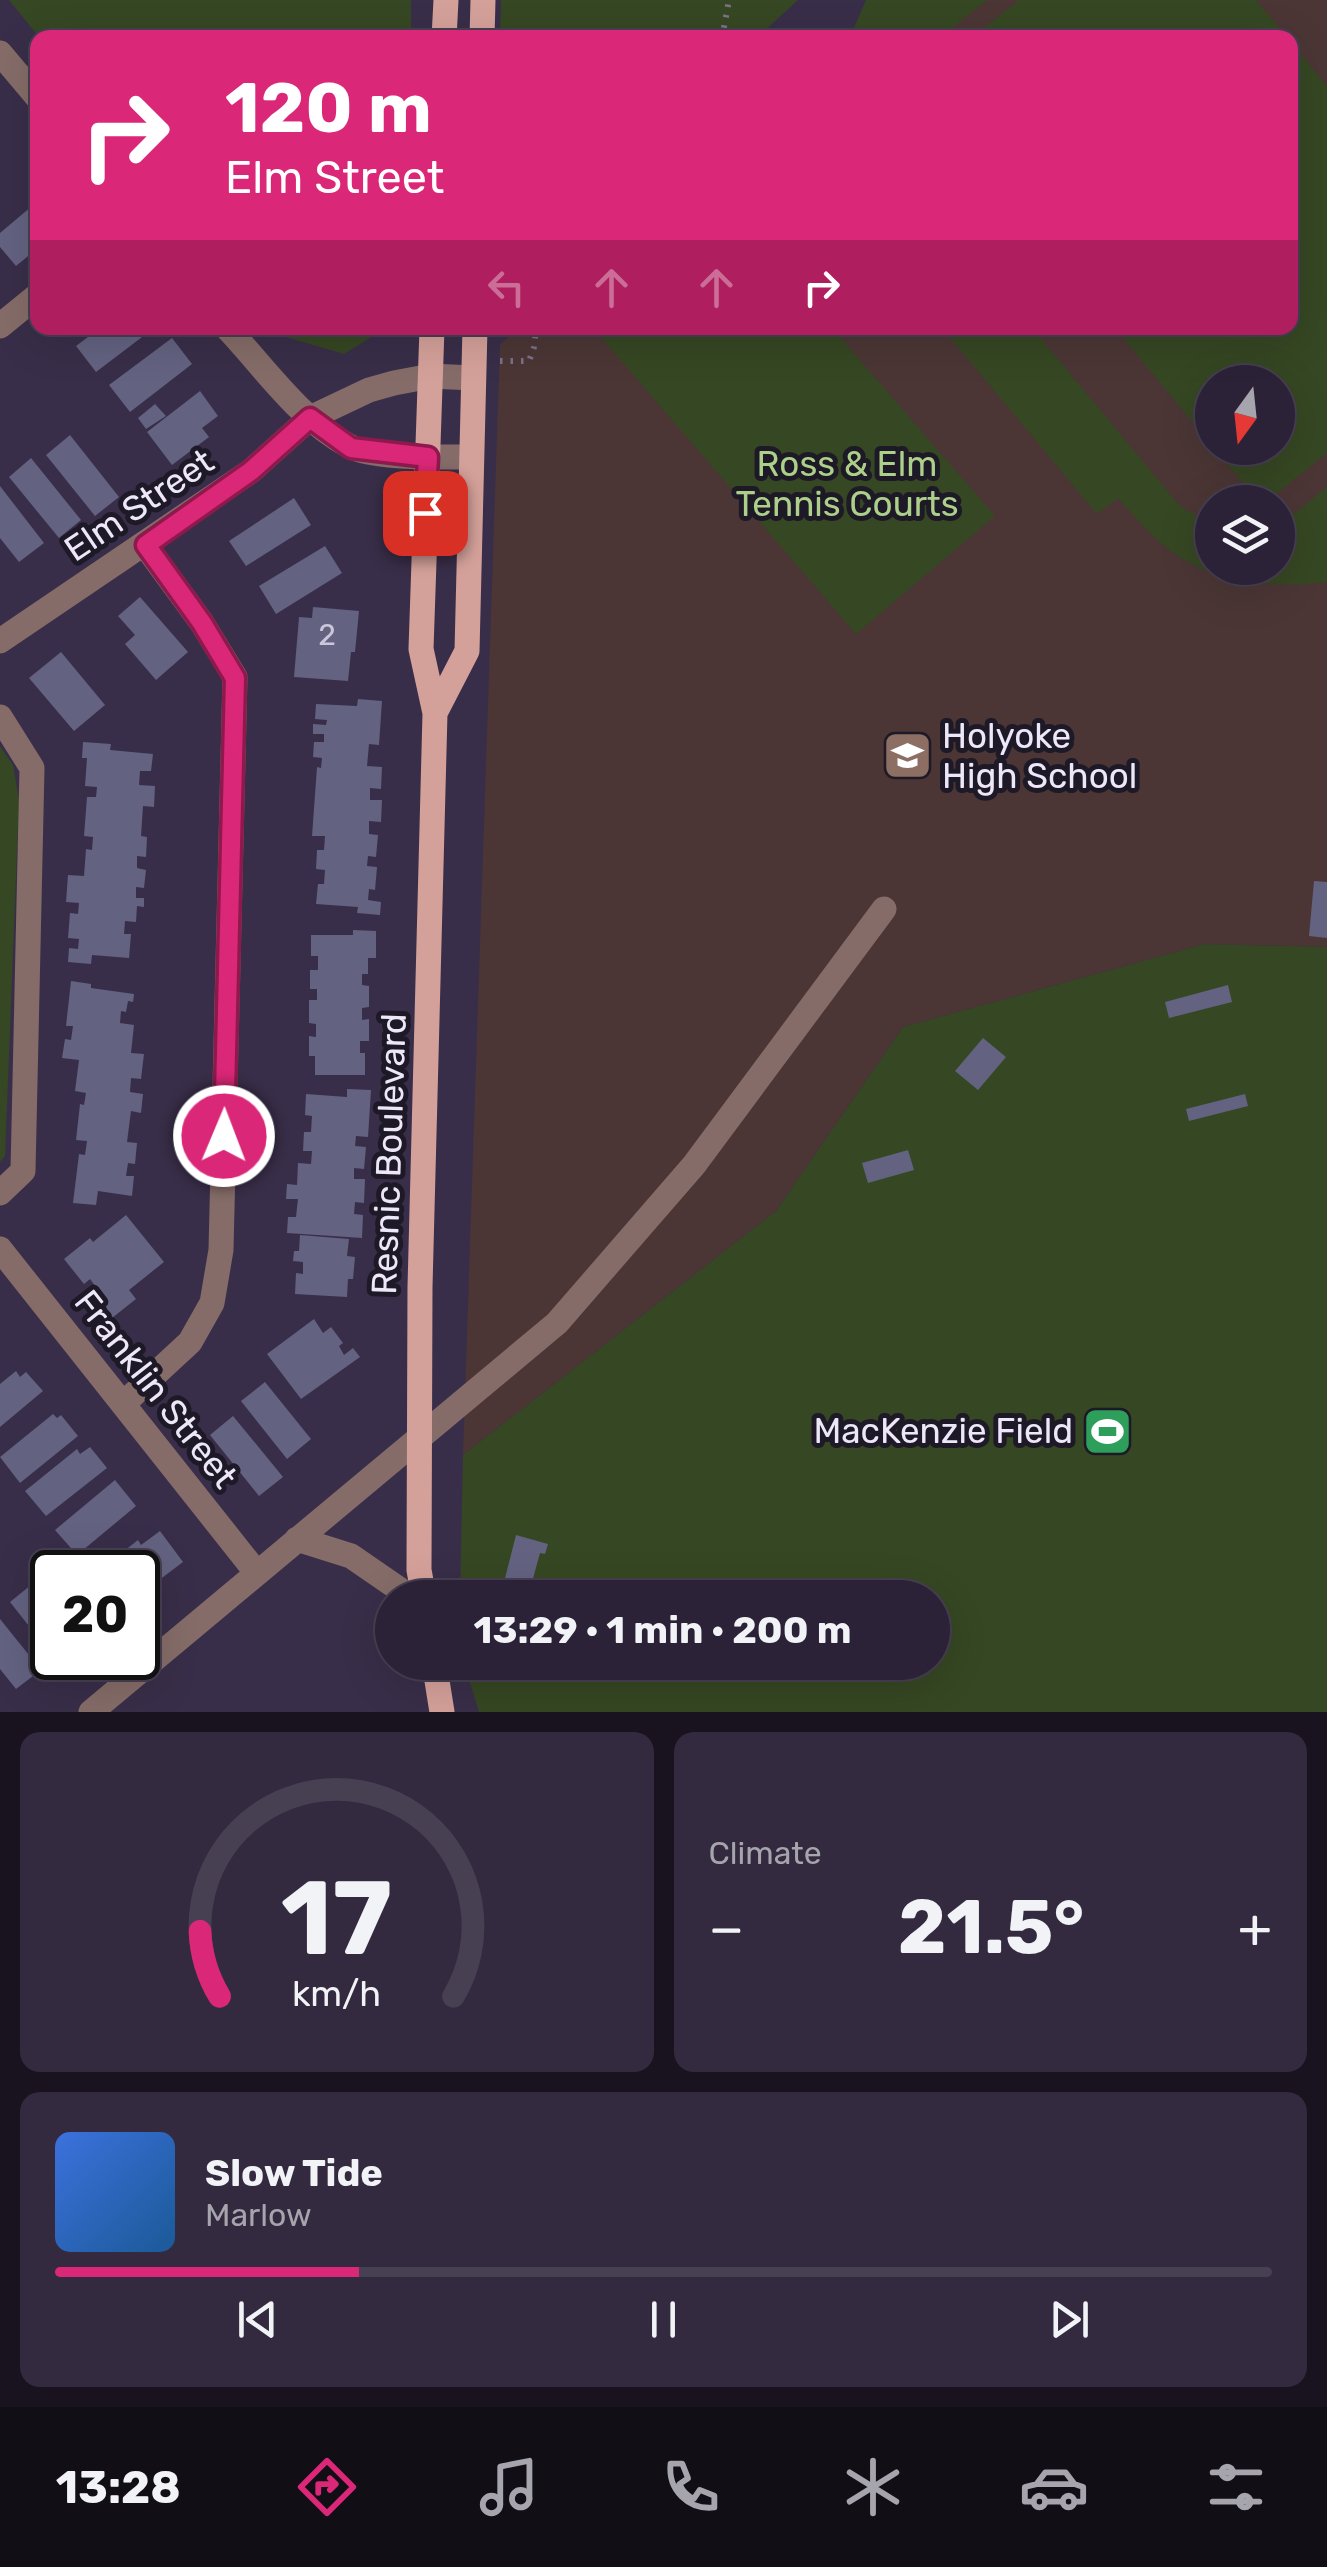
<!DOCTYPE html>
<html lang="en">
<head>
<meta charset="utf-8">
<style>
	:root { --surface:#2b2237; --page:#332a3f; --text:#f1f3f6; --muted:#a6a4ad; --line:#473f52; --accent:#db2777 }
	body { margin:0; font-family:Rubik,sans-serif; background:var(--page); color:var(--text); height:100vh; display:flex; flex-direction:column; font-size:38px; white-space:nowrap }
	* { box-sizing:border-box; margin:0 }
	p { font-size:32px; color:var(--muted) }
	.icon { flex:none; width:55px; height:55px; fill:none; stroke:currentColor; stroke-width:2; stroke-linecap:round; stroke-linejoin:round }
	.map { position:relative; height:1712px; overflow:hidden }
	.sheet { display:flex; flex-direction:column; gap:20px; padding:20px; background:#18131e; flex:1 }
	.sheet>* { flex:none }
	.banner { position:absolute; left:30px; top:30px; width:1268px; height:305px; border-radius:20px; box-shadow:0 10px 40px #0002,0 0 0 2px var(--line); background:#db2777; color:#fff; overflow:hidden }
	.needle { width:65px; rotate:195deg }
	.buttons { position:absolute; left:1195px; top:365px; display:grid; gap:20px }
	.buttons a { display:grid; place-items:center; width:100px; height:100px; border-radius:50%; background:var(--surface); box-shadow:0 10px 40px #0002,0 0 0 2px var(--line); font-size:50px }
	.speed { position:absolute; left:30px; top:1550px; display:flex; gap:20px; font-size:50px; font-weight:700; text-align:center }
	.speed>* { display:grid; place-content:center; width:130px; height:130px; border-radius:50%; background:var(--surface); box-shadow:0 10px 40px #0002,0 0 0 2px var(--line); line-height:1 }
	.speed .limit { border:5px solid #111; border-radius:15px; background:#fff; color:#111 }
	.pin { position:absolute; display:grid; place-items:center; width:85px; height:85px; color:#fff; margin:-42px; border-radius:20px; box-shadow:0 5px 15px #0006 }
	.me { position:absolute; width:110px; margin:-55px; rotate:1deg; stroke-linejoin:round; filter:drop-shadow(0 0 8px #0008) }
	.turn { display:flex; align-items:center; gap:35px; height:210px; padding:0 30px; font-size:45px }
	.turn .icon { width:130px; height:130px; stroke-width:2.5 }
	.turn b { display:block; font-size:70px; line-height:85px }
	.lanes { display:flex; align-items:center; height:95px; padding:0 30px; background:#0003; justify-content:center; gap:50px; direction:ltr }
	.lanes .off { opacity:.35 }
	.big { font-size:75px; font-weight:700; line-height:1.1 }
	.sheet .widget { flex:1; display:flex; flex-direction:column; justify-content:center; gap:15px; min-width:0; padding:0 35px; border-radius:20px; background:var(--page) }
	.sheet .dial { align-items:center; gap:0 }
	.dial svg { height:260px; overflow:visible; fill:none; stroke:var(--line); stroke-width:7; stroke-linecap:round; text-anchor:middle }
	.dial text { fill:var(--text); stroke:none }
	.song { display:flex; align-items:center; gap:30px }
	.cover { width:120px; height:120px; border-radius:15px; background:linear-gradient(135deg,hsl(220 70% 55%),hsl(210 70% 35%)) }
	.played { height:10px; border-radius:5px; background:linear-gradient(90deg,var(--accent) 25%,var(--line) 25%) }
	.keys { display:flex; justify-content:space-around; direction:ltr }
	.heat { display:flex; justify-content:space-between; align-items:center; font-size:55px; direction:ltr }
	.sheet .tiles { flex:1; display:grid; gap:20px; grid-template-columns:1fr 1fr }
	.widget:last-child { grid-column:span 2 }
	.trip { position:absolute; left:375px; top:1580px; width:575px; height:100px; border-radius:50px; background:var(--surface); box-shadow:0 10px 40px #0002,0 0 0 2px var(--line); font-weight:700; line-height:100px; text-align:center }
	.dock { display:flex; height:160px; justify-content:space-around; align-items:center; background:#110e16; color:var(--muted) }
	.dock .icon { width:70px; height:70px }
	.dock .active { color:var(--accent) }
	.dock b { font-size:45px; color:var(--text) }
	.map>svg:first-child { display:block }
</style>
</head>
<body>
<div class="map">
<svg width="1327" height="1712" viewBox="0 0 1327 1712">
	<rect width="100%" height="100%" fill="#392e49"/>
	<path fill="#4b3635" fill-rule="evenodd" d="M908 0H1327V947L1205 944 903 1027 776 1211 463 1455 500 344 520 328H1290V38L864 37ZM1212 382H1278V448H1212ZM1212 502H1278V568H1212Z"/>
	<path fill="#364723" d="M9 0H411V37H39Z
		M501 0H798L758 37 500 38Z
		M866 0H987L941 37H850Z
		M1019 0H1256L1287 37H973Z
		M1290 41 1327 86V453L1266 502H1259L1214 448H1278V382H1212V446L1115 328H1290Z
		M268 328H386L344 354 272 333Z
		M593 328H832L995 516 856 634Z
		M942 328H1032L1179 505 1212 526V568H1278V527L1327 487V582C1273 588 1213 584 1168 549 1149 535 1134 515 1118 498L1097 514Z
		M0 746 13 765 19 800 5 1156 0 1162Z
		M1205 944 1327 947V1712H479L464 1663 932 1662V1598H460L463 1455 776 1211 903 1027Z"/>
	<path fill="#636281" d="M38 201V248L16 266 0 247V233Z
		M100 328H154L96 372 76 346Z
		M172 338 192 364 130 412 109 385Z
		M200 391 218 416 202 428 209 437 172 465 147 432Z
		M155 404 166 416 146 429 138 418Z
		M70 435 119 497 95 516 46 455Z
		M31 458 81 520 59 538 9 477Z
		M0 486 44 543 19 562 0 538Z
		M294 498 311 525 246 566 229 541Z
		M325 546 342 573 276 614 259 586Z
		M140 597 188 652 156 680 125 644 135 635 118 616Z
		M313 607 359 611 355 652H351L348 681 294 677 299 617 312 618Z
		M61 652 105 705 74 731 29 678Z
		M358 699 382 701 379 745 369 744 367 766 382 767 381 789 370 788V800H382L381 822 369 821V834L378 835 376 857 368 856 367 866 377 867 375 890 369 889 368 900 381 902 380 915 357 913 358 907 316 904 318 884H324L325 870 316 869 317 850H324L325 836H312L317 767 321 768 322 758 313 757 314 742H324V734H313V724L326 725 327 720 315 719 316 704 357 706Z
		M83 742 111 744 110 750 153 754 151 771H140L139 785 155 786 154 807 143 806 141 836 147 837 146 857 137 856V868L146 870 144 888 136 887V898H144V907L137 906 136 922 125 921 124 934H131L129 958 92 955 91 964 68 962 69 948 78 949 79 939 68 938 70 913 78 914 79 903 66 902 68 875 84 876 86 849 92 850 93 837 84 836 87 797H96L97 787 85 786 87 758H82Z
		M1314 881 1327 882V938L1309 936Z
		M353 930 376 931V958H368V974H362V985L369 986V1007L362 1008V1020L369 1019V1041H360V1053H365V1075H315V1056H309V1036L316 1037V1024L309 1023V1000H317V989H310V970H318V956H311V935H353Z
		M71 981 91 984V988L134 994 133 1002 128 1001 126 1012 121 1011 120 1023 134 1025 131 1053 144 1054 141 1079 131 1078 130 1092 143 1094 141 1113 131 1111 127 1142 137 1143 135 1164 128 1163 126 1176H134L132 1196 98 1191 96 1205 73 1203 79 1154 85 1155 87 1141 76 1140 80 1104 84 1105 86 1093 75 1091 79 1060 62 1058 65 1039 71 1040 73 1026H66Z
		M1228 985 1232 1002 1169 1018 1165 1002Z
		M983 1038 1006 1057 978 1090 955 1071Z
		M347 1089 371 1090 368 1137 356 1136 355 1146 366 1147 364 1169 354 1168V1179H365L364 1203 355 1202 354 1214 363 1215 362 1238 287 1233 288 1217H296L298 1199H286L287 1184 297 1185 298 1163 311 1164 312 1151H303L304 1132H311L312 1116 305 1115 306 1094 347 1097Z
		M1245 1094 1248 1106 1189 1121 1186 1109Z
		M908 1150 914 1170 868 1183 862 1163Z
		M126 1215 164 1262 129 1290 136 1299 112 1318 93 1294 98 1290 90 1279 84 1284 64 1259 90 1238 93 1242Z
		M300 1235 349 1239 347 1256 355 1257 353 1279H348L347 1297 295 1294 296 1273 303 1274V1262L293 1261 294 1251H299Z
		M314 1319 323 1333 331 1327 343 1343 339 1346 344 1355 353 1348 360 1357 301 1399 267 1354Z
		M16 1371 20 1377 26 1372 43 1391 0 1427V1384Z
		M265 1382 311 1439 287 1459 241 1401Z
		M53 1414 57 1418 61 1415 78 1436 20 1483 0 1457Z
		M233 1416 283 1477 259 1496 210 1435Z
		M90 1447 107 1468 46 1516 25 1491 77 1449 80 1454Z
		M115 1480 136 1506 77 1555 55 1530Z
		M160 1531 183 1562 138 1596V1572H105L113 1566 110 1562 138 1540 141 1545Z
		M516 1535 548 1544 545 1554 540 1553 528 1597 502 1590Z
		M42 1576 52 1589V1640L43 1629 36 1635 10 1602Z
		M0 1619 41 1670 16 1689 0 1669Z"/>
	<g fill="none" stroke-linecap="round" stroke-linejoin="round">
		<path stroke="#7b7189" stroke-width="6" stroke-dasharray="2.5 8" stroke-linecap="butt" d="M722 38 729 0
			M500 361H529L534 347 536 328"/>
		<path stroke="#856c68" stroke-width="25" d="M0 53 38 98
			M0 326 38 295
			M227 328C264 367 300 420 349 446 373 459 442 457 471 457
			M0 641 251 471 310 418 369 390 394 383 431 376 473 378
			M0 717 32 768 23 1171 0 1193
			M0 1249 256 1572
			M123 1404 190 1342 212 1303 221 1250 235 677 202 623 145 545
			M297 1539 351 1556 412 1598
			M91 1712 557 1323 694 1165 884 909"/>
		<path stroke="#d4a19a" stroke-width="25" d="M444 38 446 0
			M482 38 483 0
			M435 713 467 651 475 328
			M424 1598 419 1570 420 1287 435 713 421 649 432 328
			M434 1662 442 1712"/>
	</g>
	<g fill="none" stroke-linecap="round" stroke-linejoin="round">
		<defs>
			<path id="route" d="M224 1136 235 678 202 623 146 545 251 471 310 418 351 448 428 457 425 513"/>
		</defs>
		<use href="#route" stroke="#8e194d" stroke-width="25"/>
		<use href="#route" stroke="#db2777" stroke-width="18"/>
	</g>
	<defs>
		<symbol id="school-square" viewBox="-11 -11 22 22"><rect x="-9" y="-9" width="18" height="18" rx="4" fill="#8d6e63" stroke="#1e1926"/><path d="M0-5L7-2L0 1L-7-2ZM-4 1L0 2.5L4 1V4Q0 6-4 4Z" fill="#fff"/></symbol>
		<symbol id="stadium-square" viewBox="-11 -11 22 22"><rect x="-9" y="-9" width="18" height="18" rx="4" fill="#2e9e5b" stroke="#1e1926"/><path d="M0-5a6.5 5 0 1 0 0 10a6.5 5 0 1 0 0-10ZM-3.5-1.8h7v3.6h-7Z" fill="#fff"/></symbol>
	</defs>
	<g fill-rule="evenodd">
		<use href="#school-square" x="880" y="728" width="55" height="55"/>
		<use href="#stadium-square" x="1080" y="1404" width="55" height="55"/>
	</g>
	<g text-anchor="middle" stroke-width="10" stroke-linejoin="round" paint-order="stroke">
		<g font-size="30" fill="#cbc6db">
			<text x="327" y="645">2</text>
		</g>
		<g font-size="35" fill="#acd089" stroke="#1e1926">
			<text x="847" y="476">Ross &amp; Elm<tspan x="847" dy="40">Tennis Courts</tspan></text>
		</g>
		<g font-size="35" fill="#eee7f9" stroke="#1e1926">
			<text transform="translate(139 505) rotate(-34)" y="12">Elm Street</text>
			<text transform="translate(389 1154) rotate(-88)" y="12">Resnic Boulevard</text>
			<text transform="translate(156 1389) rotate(52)" y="12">Franklin Street</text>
		</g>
		<g font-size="35" fill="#eee7f9" stroke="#1e1926" text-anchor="start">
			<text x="942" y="748">Holyoke<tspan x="942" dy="40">High School</tspan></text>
			<text x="1073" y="1443" text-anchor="end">MacKenzie Field</text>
		</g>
	</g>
</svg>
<div class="buttons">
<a><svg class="needle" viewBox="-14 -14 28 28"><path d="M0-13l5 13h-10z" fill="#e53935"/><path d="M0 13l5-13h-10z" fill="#a6a4ad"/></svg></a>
<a><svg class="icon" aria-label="layers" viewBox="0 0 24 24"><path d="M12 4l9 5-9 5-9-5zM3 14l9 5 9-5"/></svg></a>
</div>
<div class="speed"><div class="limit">20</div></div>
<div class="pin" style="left:425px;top:513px;background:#d93025"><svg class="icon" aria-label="arrive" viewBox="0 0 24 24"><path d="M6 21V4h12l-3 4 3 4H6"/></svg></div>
<svg class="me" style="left:224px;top:1136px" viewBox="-20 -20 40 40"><circle r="17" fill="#db2777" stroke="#fff" stroke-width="3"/><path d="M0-11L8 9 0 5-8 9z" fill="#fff"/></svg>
<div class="trip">13:29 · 1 min · 200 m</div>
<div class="banner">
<div class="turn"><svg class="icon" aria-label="right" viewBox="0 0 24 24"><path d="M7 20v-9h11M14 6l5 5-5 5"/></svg><div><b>120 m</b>Elm Street</div></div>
<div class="lanes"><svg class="icon off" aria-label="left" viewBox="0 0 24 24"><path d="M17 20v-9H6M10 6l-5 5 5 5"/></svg><svg class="icon off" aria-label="ahead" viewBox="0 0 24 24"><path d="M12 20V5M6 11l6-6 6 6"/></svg><svg class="icon off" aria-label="ahead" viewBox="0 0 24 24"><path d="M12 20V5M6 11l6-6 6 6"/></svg><svg class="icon" aria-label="right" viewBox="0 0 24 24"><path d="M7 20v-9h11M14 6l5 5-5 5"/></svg></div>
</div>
</div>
<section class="sheet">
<div class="tiles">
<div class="widget dial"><svg viewBox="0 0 100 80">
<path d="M14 69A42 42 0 1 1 86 69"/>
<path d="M14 69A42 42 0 0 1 8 49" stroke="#db2777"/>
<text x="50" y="56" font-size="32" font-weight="700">17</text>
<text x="50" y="72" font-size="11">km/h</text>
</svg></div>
<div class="widget"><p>Climate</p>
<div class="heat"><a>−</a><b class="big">21.5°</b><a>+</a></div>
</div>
<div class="widget">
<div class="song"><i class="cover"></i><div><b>Slow Tide</b><p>Marlow</p></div></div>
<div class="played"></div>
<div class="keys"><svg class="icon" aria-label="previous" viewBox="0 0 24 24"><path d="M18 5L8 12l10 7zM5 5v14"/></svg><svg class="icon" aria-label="pause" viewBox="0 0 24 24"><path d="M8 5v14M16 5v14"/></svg><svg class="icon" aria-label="next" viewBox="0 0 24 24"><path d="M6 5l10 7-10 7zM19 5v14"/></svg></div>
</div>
</div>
</section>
<nav class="dock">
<b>13:28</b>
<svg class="icon active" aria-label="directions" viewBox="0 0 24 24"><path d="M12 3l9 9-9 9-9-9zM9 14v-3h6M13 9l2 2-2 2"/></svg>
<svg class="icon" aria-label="music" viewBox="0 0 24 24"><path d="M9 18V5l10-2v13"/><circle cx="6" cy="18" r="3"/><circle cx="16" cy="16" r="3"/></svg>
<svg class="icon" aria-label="phone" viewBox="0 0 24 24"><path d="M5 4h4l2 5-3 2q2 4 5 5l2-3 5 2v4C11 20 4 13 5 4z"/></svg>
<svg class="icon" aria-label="climate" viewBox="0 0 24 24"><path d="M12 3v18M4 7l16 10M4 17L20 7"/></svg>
<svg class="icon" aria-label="car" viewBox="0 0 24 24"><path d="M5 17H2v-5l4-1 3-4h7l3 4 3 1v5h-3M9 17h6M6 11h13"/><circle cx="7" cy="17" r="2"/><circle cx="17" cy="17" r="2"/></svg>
<svg class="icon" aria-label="filters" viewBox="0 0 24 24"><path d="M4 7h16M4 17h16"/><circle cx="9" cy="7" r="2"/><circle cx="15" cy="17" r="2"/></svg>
</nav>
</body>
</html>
